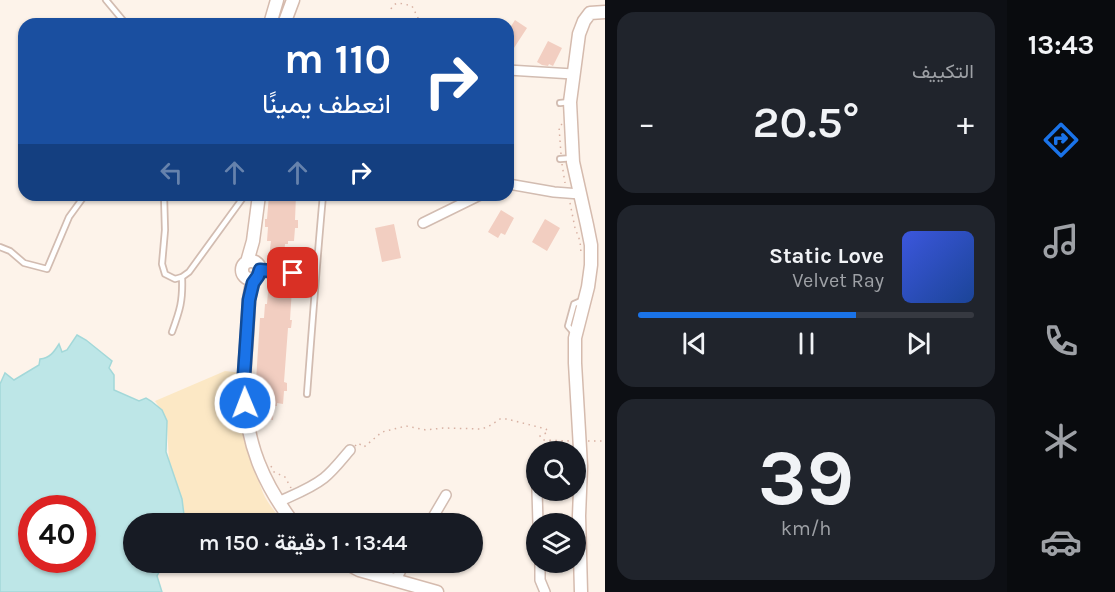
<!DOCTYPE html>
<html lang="ar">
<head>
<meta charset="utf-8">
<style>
	:root { --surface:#171b24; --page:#20242c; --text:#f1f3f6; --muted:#9ea1a6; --line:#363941; --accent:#1a73e8 }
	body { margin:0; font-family:Karla,Vazirmatn,sans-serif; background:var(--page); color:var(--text); direction:rtl; height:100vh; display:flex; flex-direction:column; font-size:22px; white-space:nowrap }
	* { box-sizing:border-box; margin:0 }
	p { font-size:20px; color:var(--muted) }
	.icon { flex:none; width:33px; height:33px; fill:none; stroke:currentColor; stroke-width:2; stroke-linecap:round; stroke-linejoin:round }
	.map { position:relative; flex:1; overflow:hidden; direction:ltr }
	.side { display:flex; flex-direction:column; gap:12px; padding:12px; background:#0d0f14; width:402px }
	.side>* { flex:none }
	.hud { position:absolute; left:18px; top:18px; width:496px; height:183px; border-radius:18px; box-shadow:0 2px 4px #0004; direction:rtl; background:#1a4fa0; color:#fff; overflow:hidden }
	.tools { position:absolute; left:526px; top:441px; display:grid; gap:12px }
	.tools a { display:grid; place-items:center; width:60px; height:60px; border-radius:50%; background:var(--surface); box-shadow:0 2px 4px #0004; font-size:30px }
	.speed { position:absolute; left:18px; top:495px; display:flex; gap:12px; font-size:30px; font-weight:700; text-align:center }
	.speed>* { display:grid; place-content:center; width:78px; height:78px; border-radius:50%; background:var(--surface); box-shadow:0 2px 4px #0004; line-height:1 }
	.speed .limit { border:9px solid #d22; background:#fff; color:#111 }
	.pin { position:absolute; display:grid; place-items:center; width:51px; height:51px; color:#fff; margin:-26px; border-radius:12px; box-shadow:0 3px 9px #0006 }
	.me { position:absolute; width:66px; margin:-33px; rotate:359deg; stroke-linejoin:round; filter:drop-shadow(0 0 4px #0008) }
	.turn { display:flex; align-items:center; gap:21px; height:126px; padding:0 24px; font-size:27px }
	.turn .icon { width:78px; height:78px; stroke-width:2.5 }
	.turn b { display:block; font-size:42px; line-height:51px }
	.lanes { display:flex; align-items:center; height:57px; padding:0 24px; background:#0003; justify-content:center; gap:30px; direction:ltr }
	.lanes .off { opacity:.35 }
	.big { font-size:45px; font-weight:600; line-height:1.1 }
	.side .widget { flex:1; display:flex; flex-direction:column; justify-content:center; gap:9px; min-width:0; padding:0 21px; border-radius:18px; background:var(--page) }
	.side .dial { align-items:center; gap:0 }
	.dial b { font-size:78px; line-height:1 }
	.song { display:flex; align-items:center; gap:18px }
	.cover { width:72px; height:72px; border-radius:9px; background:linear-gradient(135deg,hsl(230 70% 55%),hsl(220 70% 35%)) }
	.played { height:6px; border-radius:3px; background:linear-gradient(90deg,var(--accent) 65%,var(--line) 65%) }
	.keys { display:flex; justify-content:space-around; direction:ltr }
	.heat { display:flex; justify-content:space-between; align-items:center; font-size:33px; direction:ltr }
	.trip { position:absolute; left:123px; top:513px; width:360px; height:60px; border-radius:30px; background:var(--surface); box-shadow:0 2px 4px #0004; font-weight:600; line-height:60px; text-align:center; direction:rtl }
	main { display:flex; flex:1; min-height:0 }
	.tabs { display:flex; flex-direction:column; width:108px; justify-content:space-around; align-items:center; background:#090b0e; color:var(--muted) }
	.tabs .icon { width:42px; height:42px }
	.tabs .on { color:var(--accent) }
	.tabs b { font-size:27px; color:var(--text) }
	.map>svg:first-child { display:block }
</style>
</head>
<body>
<main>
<nav class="tabs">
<b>13:43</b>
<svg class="icon on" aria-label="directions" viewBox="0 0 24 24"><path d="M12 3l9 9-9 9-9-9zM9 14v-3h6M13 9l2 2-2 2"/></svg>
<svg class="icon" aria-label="music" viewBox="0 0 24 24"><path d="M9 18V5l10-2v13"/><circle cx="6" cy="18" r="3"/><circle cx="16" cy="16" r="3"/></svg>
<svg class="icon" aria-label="phone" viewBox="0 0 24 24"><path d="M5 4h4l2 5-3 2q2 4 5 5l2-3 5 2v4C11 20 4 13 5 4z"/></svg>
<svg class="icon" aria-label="climate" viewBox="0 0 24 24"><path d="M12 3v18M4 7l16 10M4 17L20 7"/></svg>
<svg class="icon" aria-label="car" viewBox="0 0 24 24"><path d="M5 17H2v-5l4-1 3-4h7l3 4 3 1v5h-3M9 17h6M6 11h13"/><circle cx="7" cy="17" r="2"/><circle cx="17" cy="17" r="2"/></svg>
</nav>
<section class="side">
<div class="widget"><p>التكييف</p>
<div class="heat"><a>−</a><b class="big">20.5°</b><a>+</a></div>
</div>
<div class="widget">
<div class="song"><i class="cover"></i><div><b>Static Love</b><p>Velvet Ray</p></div></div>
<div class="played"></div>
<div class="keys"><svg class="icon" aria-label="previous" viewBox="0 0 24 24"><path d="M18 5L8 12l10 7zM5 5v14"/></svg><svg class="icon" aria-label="pause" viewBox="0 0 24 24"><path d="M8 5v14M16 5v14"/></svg><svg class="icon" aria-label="next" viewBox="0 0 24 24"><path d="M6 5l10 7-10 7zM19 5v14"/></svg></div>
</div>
<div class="widget dial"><b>39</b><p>km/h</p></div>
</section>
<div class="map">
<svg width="605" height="592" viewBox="0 0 605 592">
	<rect width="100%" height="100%" fill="#fdf3ea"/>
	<path fill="#fce8c5" d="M225 371 243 373C248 410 249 458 263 493 268 504 277 514 284 523H183V511L169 461 167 426 163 413 155 401Z"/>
	<path fill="#bde6e7" stroke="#a3d8d9" stroke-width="1.5" fill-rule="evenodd" d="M77 335 86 340 112 361 109 368 114 375V390L139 401 146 398 151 401 162 410 167 421 166 452 182 499 185 523 134 524V562L164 563 157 576 162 592H0V384L5 373 14 380 39 365 40 359C50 358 54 352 59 344L62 352 67 350ZM32 508H82V560H32Z"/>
	<path fill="#f2cec1" d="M515 20 527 28 512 51 508 49V31Z
		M548 41 562 48 553 66 549 64 548 66 542 65 537 62Z
		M269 195H296L295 220H298V228H295L294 241H288V244H285L284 258 269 257 271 241H267L268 227H265V219H267Z
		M501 210 514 218 505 235 501 233 498 238 488 232Z
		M545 219 560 228 547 251 532 242Z
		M394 224 401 258 382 262 375 228Z
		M271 287 292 288 290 320H292L291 328H288L284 382 287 383V391H284L283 404 277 403V406H274L273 420 259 419 260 403H256L258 389H254V381H256L260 318H264L265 304H267L268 292H270Z"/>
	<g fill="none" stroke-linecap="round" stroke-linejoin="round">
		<defs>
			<path id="lane" d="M106 0 126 24
				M560 103 570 102
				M560 159 573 158
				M164 195 165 230 162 264 165 274 175 279 182 277 189 272 245 195
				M0 247 10 251 24 263 47 269 69 217 85 195
				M260 270 315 274
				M172 332C180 310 183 301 182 277
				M574 333 568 326 574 304 581 301
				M307 394C312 327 317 261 323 195"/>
			<path id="street" d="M508 70 573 74
				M508 184 554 192 580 194
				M423 223 480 195
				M537 490 538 524
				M278 502C293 495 310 489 324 478 334 470 342 459 350 450
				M429 524 446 495
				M540 562V580L545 592
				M396 580 405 562"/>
			<path id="secondary" d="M270 24 277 0
				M284 24 293 0
				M242 270a9 9 0 1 1 18 0a9 9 0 1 1-18 0Z
				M247 262 253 241 259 195
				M256 278 251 288 249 300C248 320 247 340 245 360 245 370 243 381 244 392 247 444 262 482 294 524
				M344 562 359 570 437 592
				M581 592 579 516 581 466 575 363V338L588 287 591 265V245L587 225 573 162 570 102 579 34 584 21 590 13 605 12"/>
		</defs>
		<use href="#lane" stroke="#d2bcb1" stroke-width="8"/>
		<use href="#street" stroke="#d2bcb1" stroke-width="12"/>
		<use href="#secondary" stroke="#d5bbae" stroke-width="15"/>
		<path stroke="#d8b1a3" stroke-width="1.5" stroke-dasharray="1.5 4.5" stroke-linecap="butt" d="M391 9C395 0 403 4 412 6L421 24
			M561 154 559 127 562 124
			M562 164 565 183
			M570 203 575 228 580 241 581 253
			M588 441H605
			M355 446 358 443 364 447 382 432 406 426 426 430 443 428 482 429 491 425 500 419H507L546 429 548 432 540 436 543 440 571 441
			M271 466 274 472 285 477 291 488"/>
		<use href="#lane" stroke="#fff" stroke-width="4.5"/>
		<use href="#street" stroke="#fff" stroke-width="9"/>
		<use href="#secondary" stroke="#fff" stroke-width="12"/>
	</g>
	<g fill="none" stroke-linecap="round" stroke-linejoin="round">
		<defs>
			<path id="route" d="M245 403 243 390 249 300 253 283 258 276 260 270 293 273"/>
		</defs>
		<use href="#route" stroke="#114b97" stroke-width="15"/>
		<use href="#route" stroke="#1a73e8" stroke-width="10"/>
	</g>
</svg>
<div class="tools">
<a><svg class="icon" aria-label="search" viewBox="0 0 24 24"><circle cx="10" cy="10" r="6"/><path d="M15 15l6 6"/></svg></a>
<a><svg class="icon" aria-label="layers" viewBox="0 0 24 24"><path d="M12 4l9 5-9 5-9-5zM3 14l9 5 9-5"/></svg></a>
</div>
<div class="speed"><div class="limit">40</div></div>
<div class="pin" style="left:293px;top:273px;background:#d93025"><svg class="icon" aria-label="arrive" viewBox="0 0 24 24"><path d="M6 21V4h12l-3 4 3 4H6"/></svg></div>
<svg class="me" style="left:245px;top:403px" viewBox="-20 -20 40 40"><circle r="17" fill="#1a73e8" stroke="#fff" stroke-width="3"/><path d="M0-11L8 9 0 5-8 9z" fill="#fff"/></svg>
<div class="trip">13:44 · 1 دقيقة · 150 m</div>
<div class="hud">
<div class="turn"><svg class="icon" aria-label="right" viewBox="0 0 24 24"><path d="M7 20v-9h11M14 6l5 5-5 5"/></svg><div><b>110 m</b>انعطف يمينًا</div></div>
<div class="lanes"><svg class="icon off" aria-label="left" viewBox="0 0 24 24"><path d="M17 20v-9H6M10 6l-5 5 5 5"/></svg><svg class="icon off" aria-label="ahead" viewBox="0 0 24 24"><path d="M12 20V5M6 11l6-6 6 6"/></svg><svg class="icon off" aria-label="ahead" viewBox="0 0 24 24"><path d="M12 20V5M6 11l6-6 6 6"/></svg><svg class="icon" aria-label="right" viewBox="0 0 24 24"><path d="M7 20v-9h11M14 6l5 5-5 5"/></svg></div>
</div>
</div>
</main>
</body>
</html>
